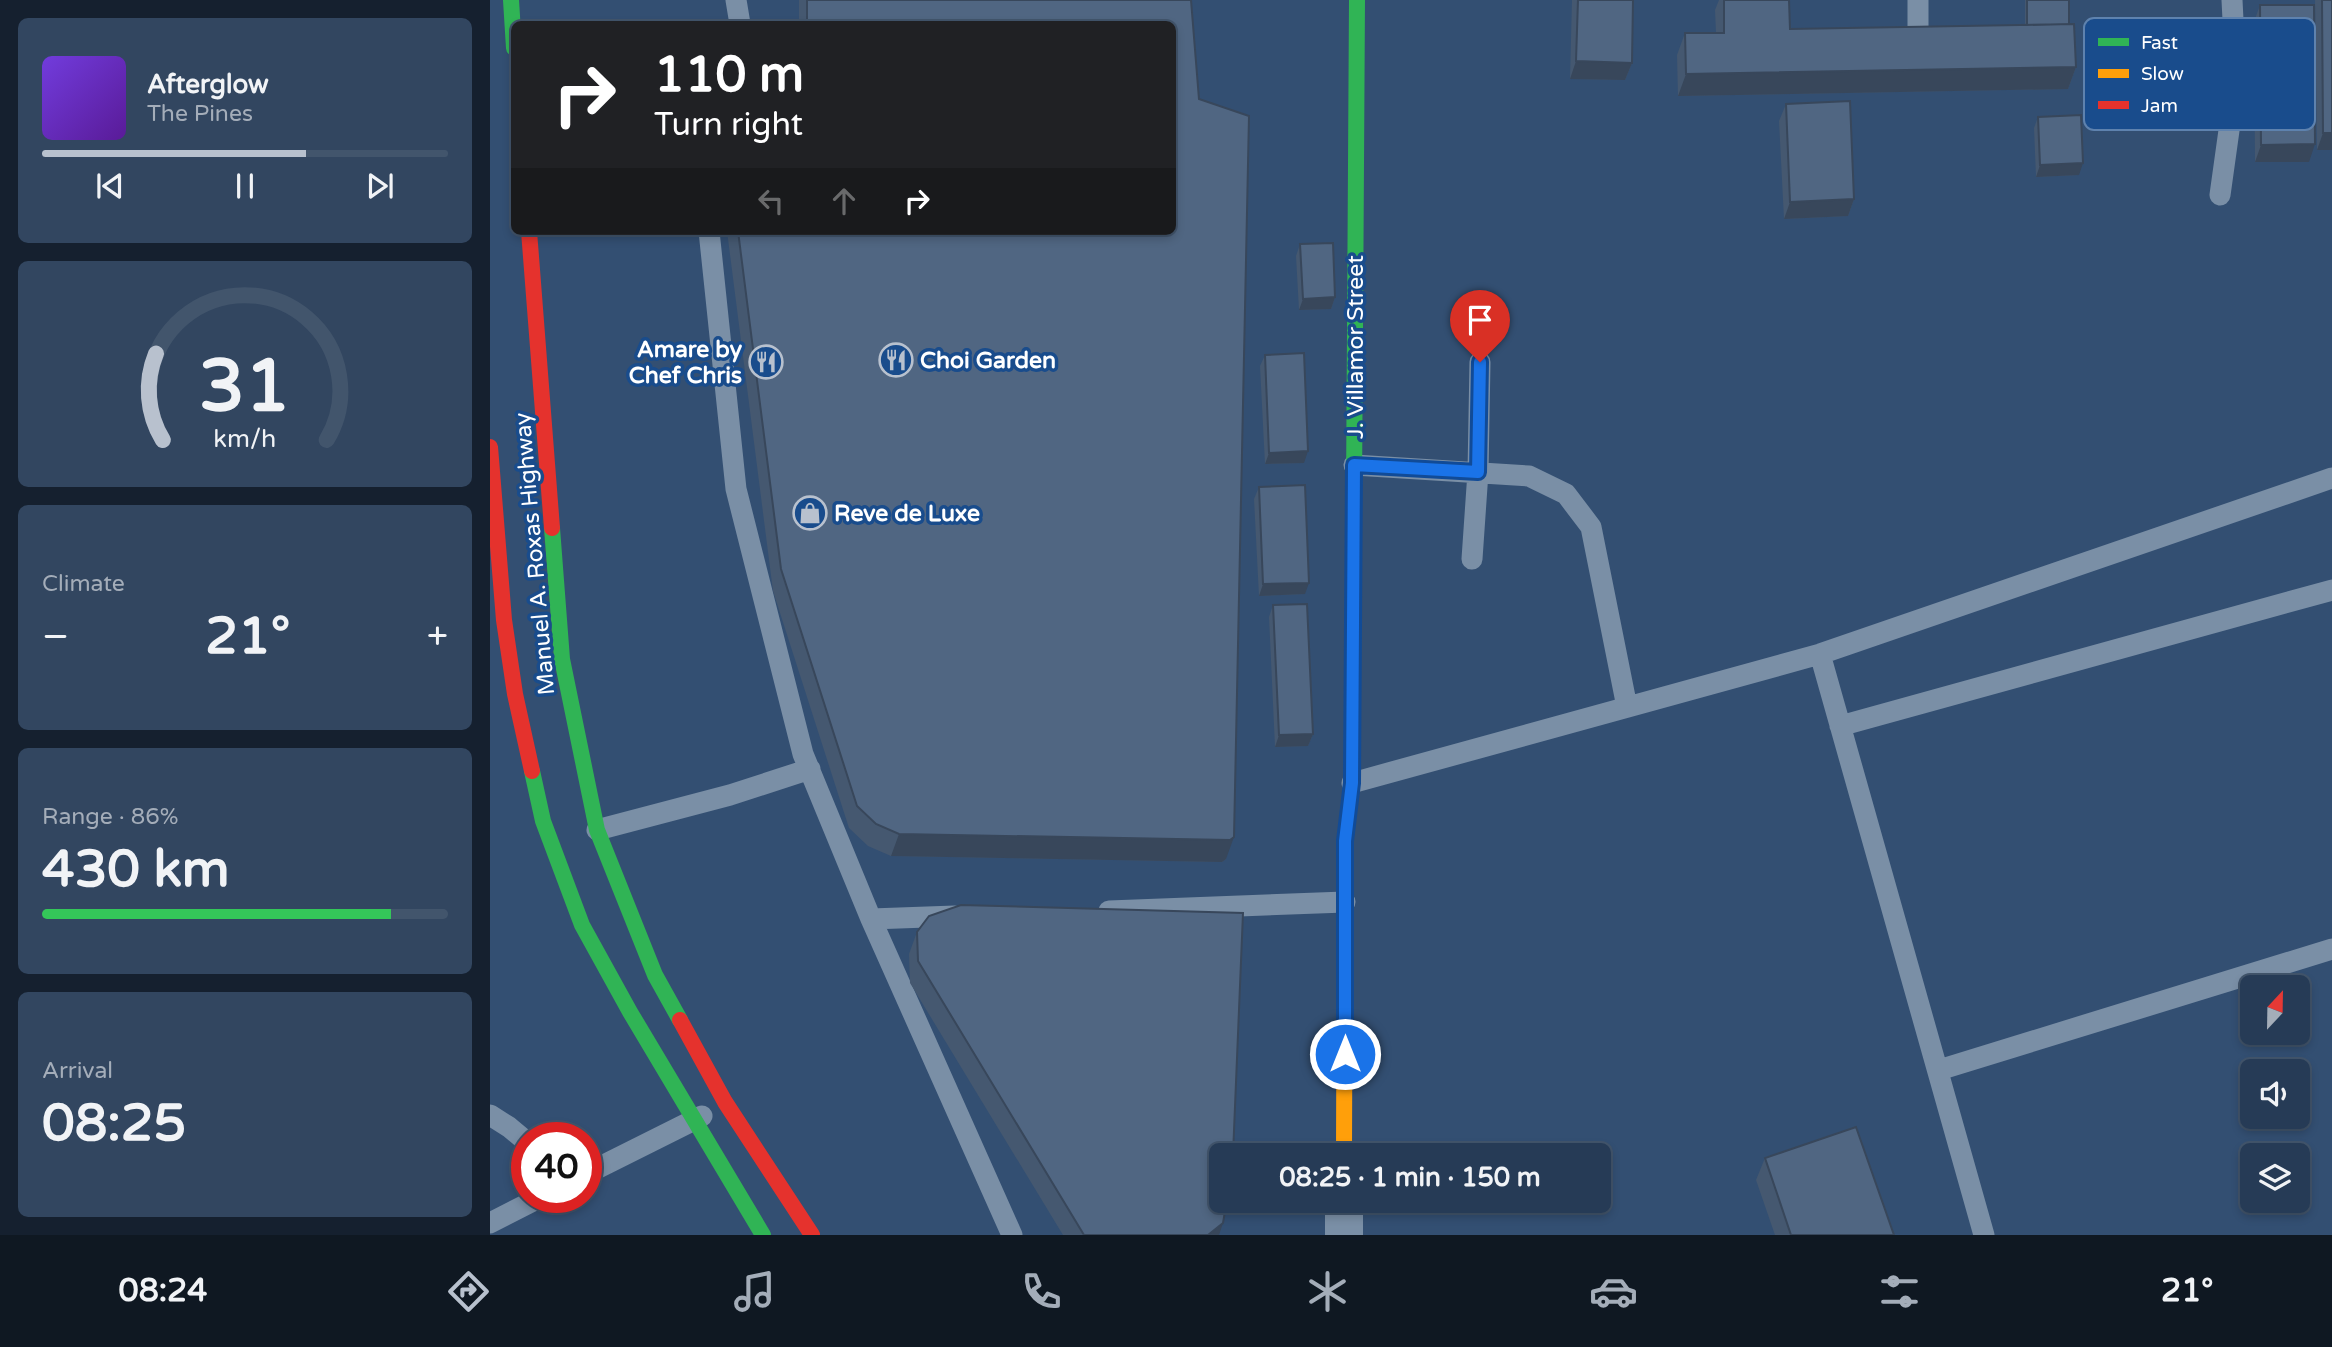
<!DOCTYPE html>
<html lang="en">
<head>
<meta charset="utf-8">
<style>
	:root { --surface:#263b56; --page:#324660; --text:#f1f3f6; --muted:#a4adb9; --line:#42556c; --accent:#b8c1ce }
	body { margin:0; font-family:"Varela Round",sans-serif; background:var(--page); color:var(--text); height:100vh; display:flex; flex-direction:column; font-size:26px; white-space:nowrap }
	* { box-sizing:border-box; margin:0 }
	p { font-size:23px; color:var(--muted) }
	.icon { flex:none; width:38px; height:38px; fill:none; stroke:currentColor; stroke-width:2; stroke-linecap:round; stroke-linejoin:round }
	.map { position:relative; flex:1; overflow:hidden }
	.sheet { display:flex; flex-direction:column; gap:18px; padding:18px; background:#15202f; width:490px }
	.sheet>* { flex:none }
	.top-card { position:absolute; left:21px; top:21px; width:665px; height:214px; border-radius:10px; box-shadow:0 4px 10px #0003,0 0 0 2px var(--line); background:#202124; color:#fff; overflow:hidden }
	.needle { width:46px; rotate:22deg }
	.fabs { position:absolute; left:1750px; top:975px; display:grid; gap:14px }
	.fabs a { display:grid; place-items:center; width:70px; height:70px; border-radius:10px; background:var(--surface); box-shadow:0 4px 10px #0003,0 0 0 2px var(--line); font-size:35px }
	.speed { position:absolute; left:21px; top:1122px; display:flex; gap:14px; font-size:35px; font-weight:700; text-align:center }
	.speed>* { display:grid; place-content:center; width:91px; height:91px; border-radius:50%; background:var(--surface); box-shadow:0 4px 10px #0003,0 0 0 2px var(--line); line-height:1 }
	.speed .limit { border:10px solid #d22; background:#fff; color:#111 }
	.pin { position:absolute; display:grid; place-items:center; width:60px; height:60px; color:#fff; margin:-72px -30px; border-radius:50% 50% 50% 0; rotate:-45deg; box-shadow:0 0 7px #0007 }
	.pin .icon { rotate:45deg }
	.me { position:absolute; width:77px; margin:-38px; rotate:0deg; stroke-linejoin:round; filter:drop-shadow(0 0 5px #0008) }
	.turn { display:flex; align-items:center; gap:24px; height:147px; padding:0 28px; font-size:32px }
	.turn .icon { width:91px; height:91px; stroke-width:2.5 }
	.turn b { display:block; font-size:49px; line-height:60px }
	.lanes { display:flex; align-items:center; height:66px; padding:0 28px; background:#0003; justify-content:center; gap:35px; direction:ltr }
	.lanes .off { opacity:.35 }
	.big { font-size:52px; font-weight:700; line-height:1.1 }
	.sheet .tile { flex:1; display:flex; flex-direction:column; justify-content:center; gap:10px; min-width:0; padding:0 24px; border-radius:10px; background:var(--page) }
	.sheet .dial { align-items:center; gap:0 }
	.dial svg { height:182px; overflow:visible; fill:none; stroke:var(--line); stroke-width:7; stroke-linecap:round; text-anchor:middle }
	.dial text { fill:var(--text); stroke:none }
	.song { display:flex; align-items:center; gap:21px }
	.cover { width:84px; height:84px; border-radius:10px; background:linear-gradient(135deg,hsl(260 70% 55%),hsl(270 70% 35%)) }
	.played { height:7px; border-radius:4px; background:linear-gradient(90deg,var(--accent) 65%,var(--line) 65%) }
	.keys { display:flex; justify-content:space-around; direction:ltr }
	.heat { display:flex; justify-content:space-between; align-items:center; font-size:38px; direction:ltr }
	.charge { height:10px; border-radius:5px; background:linear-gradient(90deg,#34c759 86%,var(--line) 0) }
	.trip { position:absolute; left:719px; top:1143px; width:402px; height:70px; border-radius:10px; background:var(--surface); box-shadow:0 4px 10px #0003,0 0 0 2px var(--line); font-weight:700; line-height:70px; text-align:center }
	.dock { display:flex; height:112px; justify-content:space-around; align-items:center; background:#0f1822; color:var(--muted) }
	.dock .icon { width:49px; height:49px }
	.dock .active { color:var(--accent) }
	.dock b { font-size:32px; color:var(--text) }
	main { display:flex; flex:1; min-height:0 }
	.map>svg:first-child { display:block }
</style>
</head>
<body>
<main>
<section class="sheet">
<div class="tile">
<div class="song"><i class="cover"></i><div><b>Afterglow</b><p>The Pines</p></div></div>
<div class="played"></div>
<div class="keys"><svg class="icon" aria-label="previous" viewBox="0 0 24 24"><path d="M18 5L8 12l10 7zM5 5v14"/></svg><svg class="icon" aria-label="pause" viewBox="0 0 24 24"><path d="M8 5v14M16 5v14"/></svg><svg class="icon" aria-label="next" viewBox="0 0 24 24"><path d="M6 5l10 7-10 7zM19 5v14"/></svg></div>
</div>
<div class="tile dial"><svg viewBox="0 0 100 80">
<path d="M14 69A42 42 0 1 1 86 69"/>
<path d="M14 69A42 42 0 0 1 11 31" stroke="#b8c1ce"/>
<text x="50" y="56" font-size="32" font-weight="700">31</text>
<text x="50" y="72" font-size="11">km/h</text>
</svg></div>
<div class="tile"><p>Climate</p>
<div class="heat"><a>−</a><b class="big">21°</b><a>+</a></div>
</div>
<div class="tile"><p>Range · 86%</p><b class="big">430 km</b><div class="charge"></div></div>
<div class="tile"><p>Arrival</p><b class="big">08:25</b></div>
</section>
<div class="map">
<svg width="1842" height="1235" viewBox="0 0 1842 1235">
	<rect width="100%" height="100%" fill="#334f72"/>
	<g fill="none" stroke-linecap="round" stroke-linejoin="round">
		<path stroke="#7a8fa6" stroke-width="21" d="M246 0 250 24
			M1428 0V30
			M1730 195 1746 80 1742 0
			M219 231 246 489 313 754 381 919 522 1235
			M864 465 1039 476 1076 494 1101 527 1137 707
			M982 559 988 472 990 362
			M1330 654 1494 1235
			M1350 726 1842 590
			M862 783 1330 654 1842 478
			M107 830 240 795 320 769
			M619 911 855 902
			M381 919 465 916
			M1449 1070 1842 949
			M0 1115 19 1127 37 1142
			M96 1174 212 1116
			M0 1223 51 1197"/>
		<path stroke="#7a8fa6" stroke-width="38" d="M854 1235V1200"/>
		<path stroke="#30b455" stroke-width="16" d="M21 0 24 48
			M62 528 72 659 107 830 165 975 190 1020
			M863 657 867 0
			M42 771 53 821 92 925 140 1012 273 1235"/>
		<path stroke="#ff9f0a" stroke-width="16" d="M854 1155 855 841 862 783 863 657"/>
		<path stroke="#e5322d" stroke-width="16" d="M39 231 62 528
			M0 447 14 620 25 694 42 771
			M190 1020 235 1102 322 1235"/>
	</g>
	<path fill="#455870" d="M309 0H701L736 859 732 862 401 856 378 846 359 828 283 591 237 231H682V24H309Z
		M1082 0H1143L1142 63 1135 80 1080 79Z
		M1229 0H1299L1300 29 1535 25V0H1579V24L1586 67 1578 89 1188 96 1187 55 1195 33H1226L1225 10Z
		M1825 0H1842V150H1827Z
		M1770 5 1819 162H1765L1764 22Z
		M1628 57 1660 88 1658 94 1628 95 1626 63Z
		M1296 104 1364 199 1358 216 1294 219 1289 121Z
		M1548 117 1589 175 1546 177 1544 128Z
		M810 244 845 297 841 309 809 310 806 256Z
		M775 355 814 463 775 464 770 366Z
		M769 487 815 594 769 596 764 499Z
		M783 605 823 734 818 746 785 747 779 617Z
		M427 932 729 1235H573L420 983 419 954Z
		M1275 1158 1404 1235H1285L1266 1180Z"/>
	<path fill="#38475b" d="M1086 61 1142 63 1135 80 1080 79Z
		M1586 67 1578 89 1188 96 1196 74Z
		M1660 88 1658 94 1628 95 1630 89Z
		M1833 133H1842V150H1827Z
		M1825 144 1819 162H1765L1771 145Z
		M1593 163 1589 175 1546 177 1550 165Z
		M1364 199 1358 216 1294 219 1300 202Z
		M845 297 841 309 809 310 813 299Z
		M818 451 814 463 775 464 779 453Z
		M819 583 815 594 769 596 773 584Z
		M823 734 818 746 785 747 789 735Z
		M409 834 744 837 736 859 732 862 401 856Z
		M733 1223 729 1235H718Z"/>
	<path fill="#506682" stroke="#38475b" stroke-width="2" d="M317 0H701L709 99 759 116 744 837 740 840 409 834 386 824 367 806 291 569 248 231H682V24H317Z
		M1088 0H1143L1142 63 1086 61Z
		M1234 0H1299L1300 29 1584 24 1586 67 1196 74 1195 33H1234Z
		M1537 0H1579V24L1537 25Z
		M1832 0H1842V133H1833Z
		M1770 5H1824L1825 144 1771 145Z
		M1360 101 1364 199 1300 202 1296 104Z
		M1591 115 1593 163 1550 165 1548 117Z
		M843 243 845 297 813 299 810 244Z
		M814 353 818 451 779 453 775 355Z
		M815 485 819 583 773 584 769 487Z
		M817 604 823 734 789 735 783 605Z
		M471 905 753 913 743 1155H732V1200H737L733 1223 718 1235H594L428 961 427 932 439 916Z
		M1366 1127 1404 1235H1301L1275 1158Z"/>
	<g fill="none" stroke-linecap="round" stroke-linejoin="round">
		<defs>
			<path id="route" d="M855 1054V841L862 783 864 465 988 472 990 362"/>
		</defs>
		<use href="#route" stroke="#114b97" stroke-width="18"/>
		<use href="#route" stroke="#1a73e8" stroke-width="12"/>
	</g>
	<defs>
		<symbol id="restaurant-ring" viewBox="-11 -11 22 22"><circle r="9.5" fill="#194c8c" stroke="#b8c1ce" stroke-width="1.5"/><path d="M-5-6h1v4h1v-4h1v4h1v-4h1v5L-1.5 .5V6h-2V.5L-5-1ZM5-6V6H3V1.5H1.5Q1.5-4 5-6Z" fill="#b8c1ce"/></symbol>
		<symbol id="shop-ring" viewBox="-11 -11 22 22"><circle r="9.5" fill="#194c8c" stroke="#b8c1ce" stroke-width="1.5"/><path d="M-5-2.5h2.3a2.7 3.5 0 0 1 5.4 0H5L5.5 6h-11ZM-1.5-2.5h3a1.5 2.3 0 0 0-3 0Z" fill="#b8c1ce"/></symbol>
	</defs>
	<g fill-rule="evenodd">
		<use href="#restaurant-ring" x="387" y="341" width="38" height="38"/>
		<use href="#restaurant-ring" x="257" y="343" width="38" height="38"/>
		<use href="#shop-ring" x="301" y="494" width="38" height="38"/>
	</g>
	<g text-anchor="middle" stroke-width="7" stroke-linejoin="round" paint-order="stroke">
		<g font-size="23" fill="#fff" stroke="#194c8c">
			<text transform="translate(865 347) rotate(-90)" y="8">J. Villamor Street</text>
			<text transform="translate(44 554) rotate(-95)" y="8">Manuel A. Roxas Highway</text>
		</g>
		<g font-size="23" font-weight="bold" fill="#fff" stroke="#194c8c" text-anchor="start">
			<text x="252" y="357" text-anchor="end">Amare by<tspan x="252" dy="26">Chef Chris</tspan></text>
			<text x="430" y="368">Choi Garden</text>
			<text x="344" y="521">Reve de Luxe</text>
		</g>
	</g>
	<rect x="1594" y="18" width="231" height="112" rx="10" fill="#194c8c" stroke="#5e82ae" stroke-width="2"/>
	<rect x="1608" y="38" width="31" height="8" fill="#30b455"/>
	<rect x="1608" y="69" width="31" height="9" fill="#ff9f0a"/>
	<rect x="1608" y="101" width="31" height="8" fill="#e5322d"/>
	<g font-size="19" fill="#fff">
		<text x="1651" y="49">Fast</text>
		<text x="1651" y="80">Slow</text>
		<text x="1651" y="112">Jam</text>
	</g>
</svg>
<div class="fabs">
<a><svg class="needle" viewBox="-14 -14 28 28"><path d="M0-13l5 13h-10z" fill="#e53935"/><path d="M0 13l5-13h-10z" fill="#a4adb9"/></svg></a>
<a><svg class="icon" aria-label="sound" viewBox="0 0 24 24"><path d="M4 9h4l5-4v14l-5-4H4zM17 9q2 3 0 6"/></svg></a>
<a><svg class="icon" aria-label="layers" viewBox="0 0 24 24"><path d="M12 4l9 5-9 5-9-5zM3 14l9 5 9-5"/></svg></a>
</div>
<div class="speed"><div class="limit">40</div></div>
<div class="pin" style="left:990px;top:362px;background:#d93025"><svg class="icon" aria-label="arrive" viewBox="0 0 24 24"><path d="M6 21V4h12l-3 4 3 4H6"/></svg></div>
<svg class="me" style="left:855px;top:1054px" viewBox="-20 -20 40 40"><circle r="17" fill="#1a73e8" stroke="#fff" stroke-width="3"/><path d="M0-11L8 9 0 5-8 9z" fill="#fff"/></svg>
<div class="trip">08:25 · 1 min · 150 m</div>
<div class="top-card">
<div class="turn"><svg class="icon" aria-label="right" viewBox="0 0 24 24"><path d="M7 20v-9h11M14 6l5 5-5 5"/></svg><div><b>110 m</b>Turn right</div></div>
<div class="lanes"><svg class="icon off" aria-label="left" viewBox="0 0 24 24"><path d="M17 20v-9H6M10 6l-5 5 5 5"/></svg><svg class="icon off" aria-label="ahead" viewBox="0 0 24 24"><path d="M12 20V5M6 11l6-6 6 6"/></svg><svg class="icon" aria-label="right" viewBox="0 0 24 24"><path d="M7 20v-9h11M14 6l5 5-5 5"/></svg></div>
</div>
</div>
</main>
<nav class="dock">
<b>08:24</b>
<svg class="icon active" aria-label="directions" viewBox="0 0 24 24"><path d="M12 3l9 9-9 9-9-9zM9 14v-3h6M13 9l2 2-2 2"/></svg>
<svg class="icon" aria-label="music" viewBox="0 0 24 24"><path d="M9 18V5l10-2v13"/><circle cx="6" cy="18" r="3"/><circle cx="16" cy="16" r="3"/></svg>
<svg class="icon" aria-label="phone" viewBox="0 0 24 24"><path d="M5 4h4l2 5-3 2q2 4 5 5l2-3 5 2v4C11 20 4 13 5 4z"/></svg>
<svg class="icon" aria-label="climate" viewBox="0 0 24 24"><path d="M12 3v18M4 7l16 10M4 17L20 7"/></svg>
<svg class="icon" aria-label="car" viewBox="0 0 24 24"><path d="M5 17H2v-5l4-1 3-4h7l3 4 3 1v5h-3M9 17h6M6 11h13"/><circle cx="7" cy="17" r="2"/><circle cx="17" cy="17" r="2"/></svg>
<svg class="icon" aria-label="filters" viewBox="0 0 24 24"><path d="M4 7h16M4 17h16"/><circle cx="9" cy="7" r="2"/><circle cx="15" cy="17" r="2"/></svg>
<b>21°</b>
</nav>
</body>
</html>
